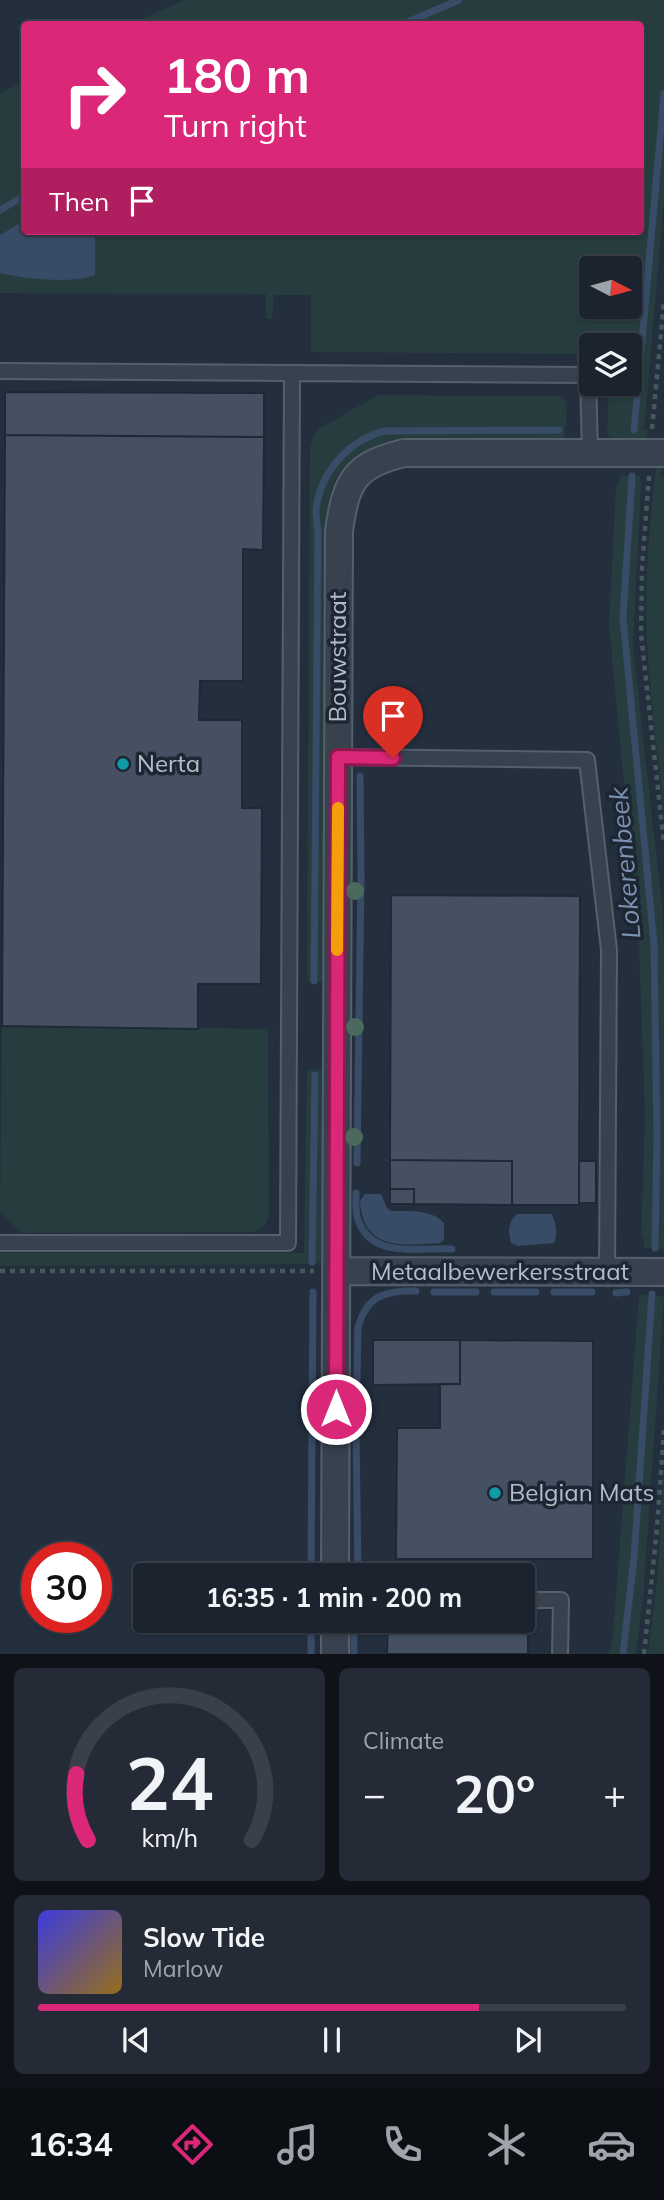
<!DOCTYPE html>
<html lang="en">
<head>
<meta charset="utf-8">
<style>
	:root { --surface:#1b232e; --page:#242b36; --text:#f1f3f6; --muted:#a0a4aa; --line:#39404a; --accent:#db2777 }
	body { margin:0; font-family:Mulish,sans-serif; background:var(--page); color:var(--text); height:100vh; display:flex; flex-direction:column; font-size:26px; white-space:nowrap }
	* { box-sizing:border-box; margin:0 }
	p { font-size:23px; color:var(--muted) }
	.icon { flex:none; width:38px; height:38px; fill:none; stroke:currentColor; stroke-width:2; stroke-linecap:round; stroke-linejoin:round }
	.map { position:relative; height:1654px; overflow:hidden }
	.side { display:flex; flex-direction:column; gap:14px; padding:14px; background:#0f1319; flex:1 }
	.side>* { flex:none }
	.top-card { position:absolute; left:21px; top:21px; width:623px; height:214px; border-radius:7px; box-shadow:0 2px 5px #0004,0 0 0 2px var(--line); background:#db2777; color:#fff; overflow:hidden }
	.needle { width:46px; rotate:96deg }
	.buttons { position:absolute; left:579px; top:256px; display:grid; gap:14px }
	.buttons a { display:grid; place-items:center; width:63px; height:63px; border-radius:7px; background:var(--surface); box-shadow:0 2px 5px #0004,0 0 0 2px var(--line); font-size:35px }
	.speed { position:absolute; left:21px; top:1542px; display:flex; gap:14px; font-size:35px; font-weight:700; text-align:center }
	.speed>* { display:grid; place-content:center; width:91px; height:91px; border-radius:50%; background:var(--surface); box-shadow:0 2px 5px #0004,0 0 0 2px var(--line); line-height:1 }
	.speed .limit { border:10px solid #d22; background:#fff; color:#111 }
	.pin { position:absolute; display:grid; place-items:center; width:60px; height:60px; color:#fff; margin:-72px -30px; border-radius:50% 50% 50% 0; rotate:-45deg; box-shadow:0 0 7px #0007 }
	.pin .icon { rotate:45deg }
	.me { position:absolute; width:77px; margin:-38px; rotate:0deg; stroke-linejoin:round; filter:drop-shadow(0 0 5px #0008) }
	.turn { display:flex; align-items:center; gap:24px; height:147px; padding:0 28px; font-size:32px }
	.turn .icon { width:91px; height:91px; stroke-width:2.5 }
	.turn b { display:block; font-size:49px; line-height:60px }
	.then { display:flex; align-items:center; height:66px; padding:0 28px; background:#0003; gap:14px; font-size:26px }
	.big { font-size:52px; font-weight:700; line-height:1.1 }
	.side .widget { flex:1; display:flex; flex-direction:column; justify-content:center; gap:10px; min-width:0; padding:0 24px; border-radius:10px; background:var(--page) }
	.side .dial { align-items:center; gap:0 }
	.dial svg { height:182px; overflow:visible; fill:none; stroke:var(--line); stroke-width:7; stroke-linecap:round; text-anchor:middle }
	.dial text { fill:var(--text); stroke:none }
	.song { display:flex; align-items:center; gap:21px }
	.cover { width:84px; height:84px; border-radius:10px; background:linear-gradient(135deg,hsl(240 70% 55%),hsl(40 70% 35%)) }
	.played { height:7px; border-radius:4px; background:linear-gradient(90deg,var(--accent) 75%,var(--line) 75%) }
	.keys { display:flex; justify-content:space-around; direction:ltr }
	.heat { display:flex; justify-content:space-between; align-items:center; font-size:38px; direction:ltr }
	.side .tiles { flex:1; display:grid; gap:14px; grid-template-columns:1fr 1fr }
	.widget:last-child { grid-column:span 2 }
	.trip { position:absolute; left:133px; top:1563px; width:402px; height:70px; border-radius:7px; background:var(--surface); box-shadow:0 2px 5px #0004,0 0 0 2px var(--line); font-weight:700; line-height:70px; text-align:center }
	.dock { display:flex; height:112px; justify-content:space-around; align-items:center; background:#0b0e12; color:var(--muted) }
	.dock .icon { width:49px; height:49px }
	.dock .selected { color:var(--accent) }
	.dock b { font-size:32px; color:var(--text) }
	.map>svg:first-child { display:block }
</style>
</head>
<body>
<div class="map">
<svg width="664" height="1654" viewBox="0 0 664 1654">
	<rect width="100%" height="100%" fill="#242f3e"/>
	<path fill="#263c3f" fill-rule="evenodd" d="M184 0H664V199L644 430 648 431 646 440 613 439 607 435 609 383H630V345H592L591 354 311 352V295H274L272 319H266V294L0 293V94L24 81V231H640V24H130ZM592 268H630V306H592Z
		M378 395 558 396 565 400C568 411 566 426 564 437L560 440 418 438C382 439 341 454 330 494 326 510 327 527 326 544L324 982H309L307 972 310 449 313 438 320 428Z
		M664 466 660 476 664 477V812C658 756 650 699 647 643 644 584 649 525 656 467Z
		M620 475 640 476 641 486 633 646 662 905 664 951V1249L644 1247V1238H641L645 1118 639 944 609 625 616 486 619 485Z
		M2 1026 268 1029 269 1216 265 1225 256 1232 22 1233 0 1211Z
		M307 1069 323 1070 322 1261 316 1264 0 1266V1253H304Z
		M641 1294 664 1297 643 1599 636 1654H609L613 1633 639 1296Z
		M664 1467V1654H648L657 1580Z"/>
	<path fill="#394c67" d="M24 221V231H95V275C75 284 22 279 0 273V235Z
		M365 1194H381L387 1208 391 1211C408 1211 432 1209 444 1223V1240L440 1243C404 1245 363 1252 360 1201Z
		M518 1214H551C556 1221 558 1235 554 1243L518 1246 511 1243C508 1232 508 1220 518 1214Z"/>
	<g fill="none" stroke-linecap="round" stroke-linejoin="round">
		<path stroke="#394c67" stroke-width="7" d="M403 24 459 0
			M0 210 24 196
			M634 430 664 94
			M632 476 623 618 654 944 657 1137 655 1248
			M314 981 318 532C317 525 316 517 316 510 320 472 349 440 385 431L559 430
			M357 1163 361 879 360 776
			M356 1193C356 1201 355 1212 358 1220 372 1260 420 1247 452 1249
			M312 1262 315 1075
			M434 1292H476
			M494 1292H536
			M554 1292H592
			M616 1293 627 1292
			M311 1575 313 1292
			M358 1575 356 1428 358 1328C366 1296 385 1290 416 1291
			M311 1654V1620
			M354 1654V1637
			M623 1654 634 1558 652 1294"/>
	</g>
	<path fill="#455162" stroke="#1f2835" stroke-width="2" d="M5 392 264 393V437L5 435Z
		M5 435 264 437 263 550 243 549V681H200L199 720H242V808H262L261 984H198V1029L2 1026Z
		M391 895 580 896 579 1205H512V1161L390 1160Z
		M390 1160 512 1161V1205L414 1204V1189H390Z
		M579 1161H596V1203H579Z
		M390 1189H414V1204H390Z
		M373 1340H460V1384L373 1385Z
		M460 1340 593 1341V1559H396L397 1428H440V1384H460Z
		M523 1612H528V1654H387L388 1620H523Z"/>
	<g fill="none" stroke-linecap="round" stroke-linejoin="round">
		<defs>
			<path id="lane" d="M0 371 588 375 590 453
				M338 757 587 760 609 950 607 1272
				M0 1243H288L292 374
				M523 1600H561L560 1654"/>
			<path id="street" d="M336 1271 664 1272
				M335 1575 339 531C346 481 354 465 404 453H664
				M335 1654V1620"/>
		</defs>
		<use href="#lane" stroke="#565f6c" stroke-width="18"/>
		<use href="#street" stroke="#565f6c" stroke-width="30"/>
		<path stroke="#44595c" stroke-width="4.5" stroke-dasharray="5 5" stroke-linecap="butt" d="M652 429 664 301
			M649 476 642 568 641 634 664 844
			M0 1271H314
			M644 1654 657 1528 664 1430"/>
		<use href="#lane" stroke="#38414e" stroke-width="14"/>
		<use href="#street" stroke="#38414e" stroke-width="26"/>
	</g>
	<g fill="#4b6a5d">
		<circle cx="355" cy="891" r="9"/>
		<circle cx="355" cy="1027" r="9"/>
		<circle cx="354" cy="1137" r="9"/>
	</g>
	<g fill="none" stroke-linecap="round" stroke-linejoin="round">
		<defs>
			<path id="route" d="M336 1409 338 757 393 758"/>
		</defs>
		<use href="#route" stroke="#8e194d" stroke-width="18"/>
		<use href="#route" stroke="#db2777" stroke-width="12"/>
		<path stroke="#f59e0b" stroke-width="12" d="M337 950 338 808"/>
	</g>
	<g fill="#0f9aa8" stroke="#1d2633" stroke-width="2.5">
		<circle cx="123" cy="764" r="7"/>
		<circle cx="495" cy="1493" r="7"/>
	</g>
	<g text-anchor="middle" stroke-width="7" stroke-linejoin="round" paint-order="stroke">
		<g font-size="24" fill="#b4bcc9" stroke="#1d2633">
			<text transform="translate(338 657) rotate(-90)" y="8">Bouwstraat</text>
			<text x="500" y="1280">Metaalbewerkersstraat</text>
		</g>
		<g font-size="24" fill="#b4bcc9" stroke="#1d2633" text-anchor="start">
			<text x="137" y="772">Nerta</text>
			<text x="509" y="1501">Belgian Mats</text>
		</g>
		<g font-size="26" font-style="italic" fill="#7c92b1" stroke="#1d2633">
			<text transform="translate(625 863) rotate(-95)" y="9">Lokerenbeek</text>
		</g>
	</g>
</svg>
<div class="buttons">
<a><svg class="needle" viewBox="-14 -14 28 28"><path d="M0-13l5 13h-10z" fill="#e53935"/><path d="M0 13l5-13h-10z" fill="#a0a4aa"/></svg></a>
<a><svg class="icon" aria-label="layers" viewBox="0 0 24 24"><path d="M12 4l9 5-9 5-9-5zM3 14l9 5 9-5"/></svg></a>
</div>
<div class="speed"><div class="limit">30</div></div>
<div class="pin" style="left:393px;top:758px;background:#d93025"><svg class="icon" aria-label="arrive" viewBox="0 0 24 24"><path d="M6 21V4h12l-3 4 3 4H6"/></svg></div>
<svg class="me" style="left:336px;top:1409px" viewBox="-20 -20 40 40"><circle r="17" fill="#db2777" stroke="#fff" stroke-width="3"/><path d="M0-11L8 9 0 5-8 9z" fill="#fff"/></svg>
<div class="trip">16:35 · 1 min · 200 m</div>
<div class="top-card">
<div class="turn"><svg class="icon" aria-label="right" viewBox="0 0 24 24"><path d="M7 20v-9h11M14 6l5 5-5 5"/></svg><div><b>180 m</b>Turn right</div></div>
<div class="then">Then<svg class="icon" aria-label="arrive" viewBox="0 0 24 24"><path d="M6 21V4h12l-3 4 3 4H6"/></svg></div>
</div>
</div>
<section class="side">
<div class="tiles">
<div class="widget dial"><svg viewBox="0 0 100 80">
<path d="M14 69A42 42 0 1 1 86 69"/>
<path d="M14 69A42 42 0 0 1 9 40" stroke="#db2777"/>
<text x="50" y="56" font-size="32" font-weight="700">24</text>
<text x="50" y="72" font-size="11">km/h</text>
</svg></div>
<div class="widget"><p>Climate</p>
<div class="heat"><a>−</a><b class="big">20°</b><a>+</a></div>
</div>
<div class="widget">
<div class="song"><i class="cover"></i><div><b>Slow Tide</b><p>Marlow</p></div></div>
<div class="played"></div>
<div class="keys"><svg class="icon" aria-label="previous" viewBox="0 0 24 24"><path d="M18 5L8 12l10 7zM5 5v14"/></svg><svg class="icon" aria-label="pause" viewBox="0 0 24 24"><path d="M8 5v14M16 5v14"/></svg><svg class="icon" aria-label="next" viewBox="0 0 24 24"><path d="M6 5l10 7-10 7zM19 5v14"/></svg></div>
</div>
</div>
</section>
<nav class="dock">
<b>16:34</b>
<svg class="icon selected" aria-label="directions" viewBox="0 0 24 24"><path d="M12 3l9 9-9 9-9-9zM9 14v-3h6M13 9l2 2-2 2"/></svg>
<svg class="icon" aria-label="music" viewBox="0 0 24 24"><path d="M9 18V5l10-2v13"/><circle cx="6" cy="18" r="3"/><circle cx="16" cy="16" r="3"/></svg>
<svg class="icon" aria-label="phone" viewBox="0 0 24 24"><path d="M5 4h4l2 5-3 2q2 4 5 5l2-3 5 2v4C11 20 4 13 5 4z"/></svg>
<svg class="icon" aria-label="climate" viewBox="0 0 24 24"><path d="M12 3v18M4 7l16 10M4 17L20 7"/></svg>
<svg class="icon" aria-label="car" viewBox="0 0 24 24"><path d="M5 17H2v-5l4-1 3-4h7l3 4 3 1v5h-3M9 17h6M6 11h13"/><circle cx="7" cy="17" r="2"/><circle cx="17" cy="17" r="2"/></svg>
</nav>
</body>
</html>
